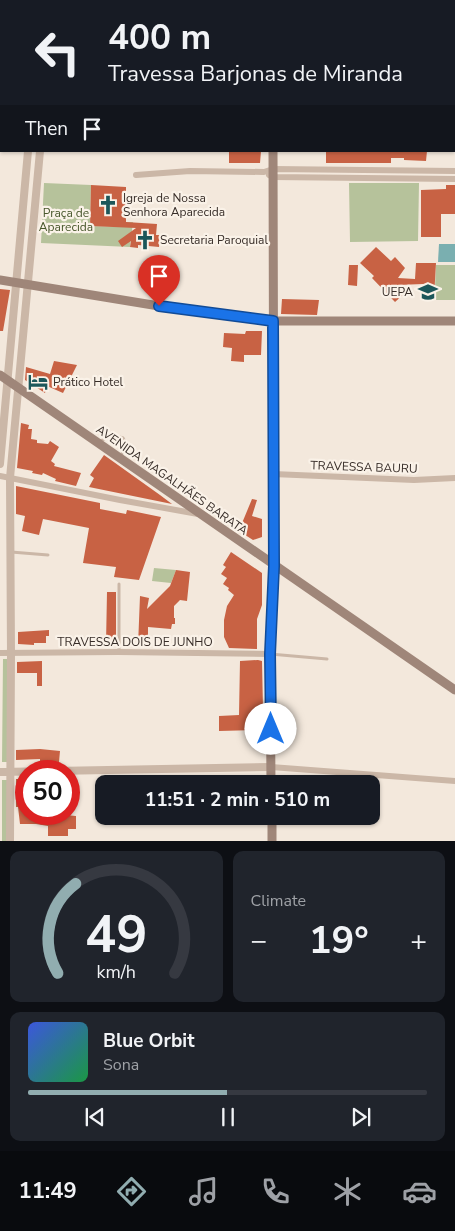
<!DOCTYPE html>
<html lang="en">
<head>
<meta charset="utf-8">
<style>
	:root { --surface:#171b24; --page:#20242c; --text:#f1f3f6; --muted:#9ea1a6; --line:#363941; --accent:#91adb0 }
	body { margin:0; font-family:"Nunito Sans",sans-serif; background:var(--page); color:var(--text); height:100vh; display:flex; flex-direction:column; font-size:19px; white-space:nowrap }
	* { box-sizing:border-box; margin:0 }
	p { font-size:16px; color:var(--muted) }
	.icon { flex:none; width:28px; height:28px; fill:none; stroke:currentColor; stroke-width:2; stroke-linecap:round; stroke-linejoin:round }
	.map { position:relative; height:841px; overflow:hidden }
	.panel { display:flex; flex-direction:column; gap:10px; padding:10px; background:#0d0f14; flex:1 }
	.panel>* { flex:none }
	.banner { position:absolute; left:0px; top:0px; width:455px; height:152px; box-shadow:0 1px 4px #0004; background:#171b24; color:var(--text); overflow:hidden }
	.speed { position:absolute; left:15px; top:760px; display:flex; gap:10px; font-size:25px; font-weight:700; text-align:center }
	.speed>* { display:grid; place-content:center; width:65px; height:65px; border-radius:50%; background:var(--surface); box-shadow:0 1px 4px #0004; line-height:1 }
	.speed .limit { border:8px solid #d22; background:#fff; color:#111 }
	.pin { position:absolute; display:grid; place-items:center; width:42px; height:42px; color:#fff; margin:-51px -21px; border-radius:50% 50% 50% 0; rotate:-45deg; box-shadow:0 0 5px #0007 }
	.pin .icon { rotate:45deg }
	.me { position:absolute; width:55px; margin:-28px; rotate:0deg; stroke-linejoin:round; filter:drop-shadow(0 0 4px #0008) }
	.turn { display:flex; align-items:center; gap:18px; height:105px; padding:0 25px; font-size:22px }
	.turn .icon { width:65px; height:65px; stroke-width:2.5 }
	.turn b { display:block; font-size:35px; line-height:42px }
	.then { display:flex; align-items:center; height:48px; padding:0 25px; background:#0003; gap:10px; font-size:19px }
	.big { font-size:38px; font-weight:700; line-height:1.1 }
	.panel .tile { flex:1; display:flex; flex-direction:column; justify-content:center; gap:8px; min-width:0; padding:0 18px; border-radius:10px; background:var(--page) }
	.panel .dial { align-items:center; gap:0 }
	.dial svg { height:130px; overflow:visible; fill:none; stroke:var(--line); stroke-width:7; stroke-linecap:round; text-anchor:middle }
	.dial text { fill:var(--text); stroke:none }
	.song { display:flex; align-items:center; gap:15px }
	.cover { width:60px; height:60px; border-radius:8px; background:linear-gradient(135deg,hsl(230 70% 55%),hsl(140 70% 35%)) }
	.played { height:5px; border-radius:2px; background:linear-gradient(90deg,var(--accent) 50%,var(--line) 50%) }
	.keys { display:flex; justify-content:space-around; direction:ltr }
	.heat { display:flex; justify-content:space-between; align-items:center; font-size:28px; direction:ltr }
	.panel .tiles { flex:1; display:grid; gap:10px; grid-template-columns:1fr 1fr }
	.tile:last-child { grid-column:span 2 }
	.trip { position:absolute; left:95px; top:775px; width:285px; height:50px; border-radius:10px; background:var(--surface); box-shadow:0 1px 4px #0004; font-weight:700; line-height:50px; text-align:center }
	.dock { display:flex; height:80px; justify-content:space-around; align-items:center; background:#090b0e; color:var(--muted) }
	.dock .icon { width:35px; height:35px }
	.dock .active { color:var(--accent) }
	.dock b { font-size:22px; color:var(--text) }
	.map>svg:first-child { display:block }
</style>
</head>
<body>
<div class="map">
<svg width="455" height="841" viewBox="0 0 455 841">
	<rect width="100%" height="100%" fill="#f3e8dc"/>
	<path fill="#b6c29b" d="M44 183 91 185 90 226 126 227V222H133L130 247 41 243Z
		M349 183H419L418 241 350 242Z
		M436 265H455V300H436L435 287Z
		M154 568 176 570 171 583 152 581Z
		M3 659H7V762H2Z
		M2 780H7V841H2Z"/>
	<path fill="#7aafb0" d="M439 244H455V262H438Z"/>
	<path fill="#c86244" d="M229 151H261L260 163H229Z
		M326 151H427L426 161 404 160V158H391V163H326Z
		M91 185 126 187V222L157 224 156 235H160L159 247 138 245V248L130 247 131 241 122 247 118 241 136 228 90 226Z
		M446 185H455V214H441V237H421V190L446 189Z
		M376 247 391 261 395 257 405 268 398 278 415 279 416 263H436L434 298 422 297 423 284 398 285 405 293 395 302 372 278 374 276 360 263Z
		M349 265H358L357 286 348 285Z
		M0 289 10 290 3 331H0Z
		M282 299 319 300 317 315 281 314Z
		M246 331H262L261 355H244V362L231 361 232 348 223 347 224 333 245 334Z
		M54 361 77 365 63 393 47 386 45 393 25 380 26 367 50 374Z
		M21 423 29 425 28 429H32L31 439 37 440V443L48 444 50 441 59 447 51 461 55 464 54 466 81 473 76 486 55 481 56 479 43 473 42 475 32 473 33 471 17 468Z
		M104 455 160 495 172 504 89 487 94 478 90 475Z
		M16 486 100 503V509L126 514 127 510 161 517 139 580 114 577 116 567 83 563 89 528 43 519 39 535 22 531 25 516 16 514Z
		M252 499 257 500 252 516 262 519V537L253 540 242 533 245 529 240 528Z
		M231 552 262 573V605L257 619V649L229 648 224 637V620L227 606 234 595 228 590 229 588 223 584 227 578 221 574 226 567 223 565Z
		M176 570 190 572 187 601 180 600 174 606V618H175V624H172L171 629 148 627V646H138L140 596 149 598 147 609 170 586Z
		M107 592H116V644H106Z
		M49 630V636H46V643H34V645L18 644V632Z
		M258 660 262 661 263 709 257 710V730L219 731V716L239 715 240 661Z
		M42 661V686H37V673H17V662Z
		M40 749 60 751 59 762 40 761V759L16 760V750Z
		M16 779H26V814H36V816L43 817V818H54V814L76 816V829H68V836H48V826L36 824H20L18 807H16Z"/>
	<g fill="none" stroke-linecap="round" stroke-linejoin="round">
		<path stroke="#cbb7a7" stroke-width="3" d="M98 442C107 438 113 434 123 438L126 444 121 456
			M11 552 48 555
			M119 651V584
			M270 654 327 659"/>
		<path stroke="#cbb7a7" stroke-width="6" d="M136 175 190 171 264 172 273 169 455 171
			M269 175 273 177 455 179
			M273 474 414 480 455 478
			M0 476 120 500 198 514
			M0 653 118 652 270 654
			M271 767 455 781"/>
		<path stroke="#cbb7a7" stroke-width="8" d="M40 1V0
			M50 1V0
			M0 36H1
			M0 464 28 151
			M0 772 271 767
			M10 841 11 654 10 478 40 151"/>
		<path stroke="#9f8679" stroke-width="9" d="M270 0V1
			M454 50H455
			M0 280 159 306 273 321H455
			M0 375 455 690
			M271 784 270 654 274 566 273 151
			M272 816V841"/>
	</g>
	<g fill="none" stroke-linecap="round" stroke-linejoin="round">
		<defs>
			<path id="route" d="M159 306 273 321 274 566 270 654 271 729"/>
		</defs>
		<use href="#route" stroke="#114b97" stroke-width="12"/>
		<use href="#route" stroke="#1a73e8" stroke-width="9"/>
	</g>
	<defs>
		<symbol id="church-bare" viewBox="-9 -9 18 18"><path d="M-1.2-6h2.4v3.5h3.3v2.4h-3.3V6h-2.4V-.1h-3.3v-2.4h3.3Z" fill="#1c575a" stroke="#faf2e8" stroke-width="2.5" paint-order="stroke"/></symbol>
		<symbol id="university-bare" viewBox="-9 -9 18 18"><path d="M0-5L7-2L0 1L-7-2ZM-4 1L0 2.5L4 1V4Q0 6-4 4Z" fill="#1c575a" stroke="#faf2e8" stroke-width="2.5" paint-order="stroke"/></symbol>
		<symbol id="hotel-bare" viewBox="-9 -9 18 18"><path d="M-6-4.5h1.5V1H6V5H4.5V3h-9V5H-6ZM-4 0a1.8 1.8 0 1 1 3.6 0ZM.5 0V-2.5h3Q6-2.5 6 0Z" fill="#1c575a" stroke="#faf2e8" stroke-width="2.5" paint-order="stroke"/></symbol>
	</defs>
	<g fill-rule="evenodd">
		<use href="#church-bare" x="94" y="191" width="28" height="28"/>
		<use href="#church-bare" x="131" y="226" width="28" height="28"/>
		<use href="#university-bare" x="414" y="278" width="28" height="28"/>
		<use href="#hotel-bare" x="24" y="368" width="28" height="28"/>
	</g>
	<g text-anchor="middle" stroke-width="4.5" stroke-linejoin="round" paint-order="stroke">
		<g font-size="12" fill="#372d28" stroke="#faf2e8" text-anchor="start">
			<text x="123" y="202">Igreja de Nossa<tspan x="123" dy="14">Senhora Aparecida</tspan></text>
			<text x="160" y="244">Secretaria Paroquial</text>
			<text x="413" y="296" text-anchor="end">UEPA</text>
			<text x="53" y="386">Prático Hotel</text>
		</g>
		<g font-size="12" fill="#47562b" stroke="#faf2e8">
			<text x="66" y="217">Praça de<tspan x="66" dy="14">Aparecida</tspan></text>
		</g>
		<g font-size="12" fill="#372d28" stroke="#faf2e8">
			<text transform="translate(364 467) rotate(2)" y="4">TRAVESSA BAURU</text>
			<text transform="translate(172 480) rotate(35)" y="4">AVENIDA MAGALHÃES BARATA</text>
			<text x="135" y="646">TRAVESSA DOIS DE JUNHO</text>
		</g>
	</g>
</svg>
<div class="speed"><div class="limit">50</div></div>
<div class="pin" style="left:159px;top:306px;background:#d93025"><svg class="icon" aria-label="arrive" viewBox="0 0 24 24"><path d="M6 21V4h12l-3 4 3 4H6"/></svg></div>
<svg class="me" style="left:271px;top:729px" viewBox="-20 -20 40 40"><circle r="19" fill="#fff"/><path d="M0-13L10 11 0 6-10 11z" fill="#1a73e8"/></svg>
<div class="trip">11:51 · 2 min · 510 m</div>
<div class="banner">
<div class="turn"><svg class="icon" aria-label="left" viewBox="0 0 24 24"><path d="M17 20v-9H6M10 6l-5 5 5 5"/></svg><div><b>400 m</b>Travessa Barjonas de Miranda</div></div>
<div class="then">Then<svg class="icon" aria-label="arrive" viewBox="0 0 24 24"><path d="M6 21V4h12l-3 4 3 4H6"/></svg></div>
</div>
</div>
<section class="panel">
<div class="tiles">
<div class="tile dial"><svg viewBox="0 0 100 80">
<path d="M14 69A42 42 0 1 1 86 69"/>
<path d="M14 69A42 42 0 0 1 25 14" stroke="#91adb0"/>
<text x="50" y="56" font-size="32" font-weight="700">49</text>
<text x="50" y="72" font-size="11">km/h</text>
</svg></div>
<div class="tile"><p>Climate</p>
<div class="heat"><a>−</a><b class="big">19°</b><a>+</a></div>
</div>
<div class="tile">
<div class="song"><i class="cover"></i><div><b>Blue Orbit</b><p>Sona</p></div></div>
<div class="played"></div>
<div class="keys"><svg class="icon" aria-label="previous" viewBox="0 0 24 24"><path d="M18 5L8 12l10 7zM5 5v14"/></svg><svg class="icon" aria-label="pause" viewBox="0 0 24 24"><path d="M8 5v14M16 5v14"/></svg><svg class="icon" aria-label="next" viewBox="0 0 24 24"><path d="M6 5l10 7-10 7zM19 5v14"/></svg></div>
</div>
</div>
</section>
<nav class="dock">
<b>11:49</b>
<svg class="icon active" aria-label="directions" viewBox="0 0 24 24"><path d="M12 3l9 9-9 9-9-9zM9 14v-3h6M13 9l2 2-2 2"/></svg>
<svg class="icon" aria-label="music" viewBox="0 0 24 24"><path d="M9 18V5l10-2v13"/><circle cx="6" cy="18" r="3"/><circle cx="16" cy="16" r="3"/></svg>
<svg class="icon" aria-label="phone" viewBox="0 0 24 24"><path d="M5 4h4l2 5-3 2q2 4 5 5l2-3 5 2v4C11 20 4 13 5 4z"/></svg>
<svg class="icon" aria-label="climate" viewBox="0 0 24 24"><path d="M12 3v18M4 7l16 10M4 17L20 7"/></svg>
<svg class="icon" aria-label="car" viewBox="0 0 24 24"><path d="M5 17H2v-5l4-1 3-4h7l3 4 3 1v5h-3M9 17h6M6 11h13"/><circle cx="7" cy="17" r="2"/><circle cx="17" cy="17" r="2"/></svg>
</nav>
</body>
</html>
